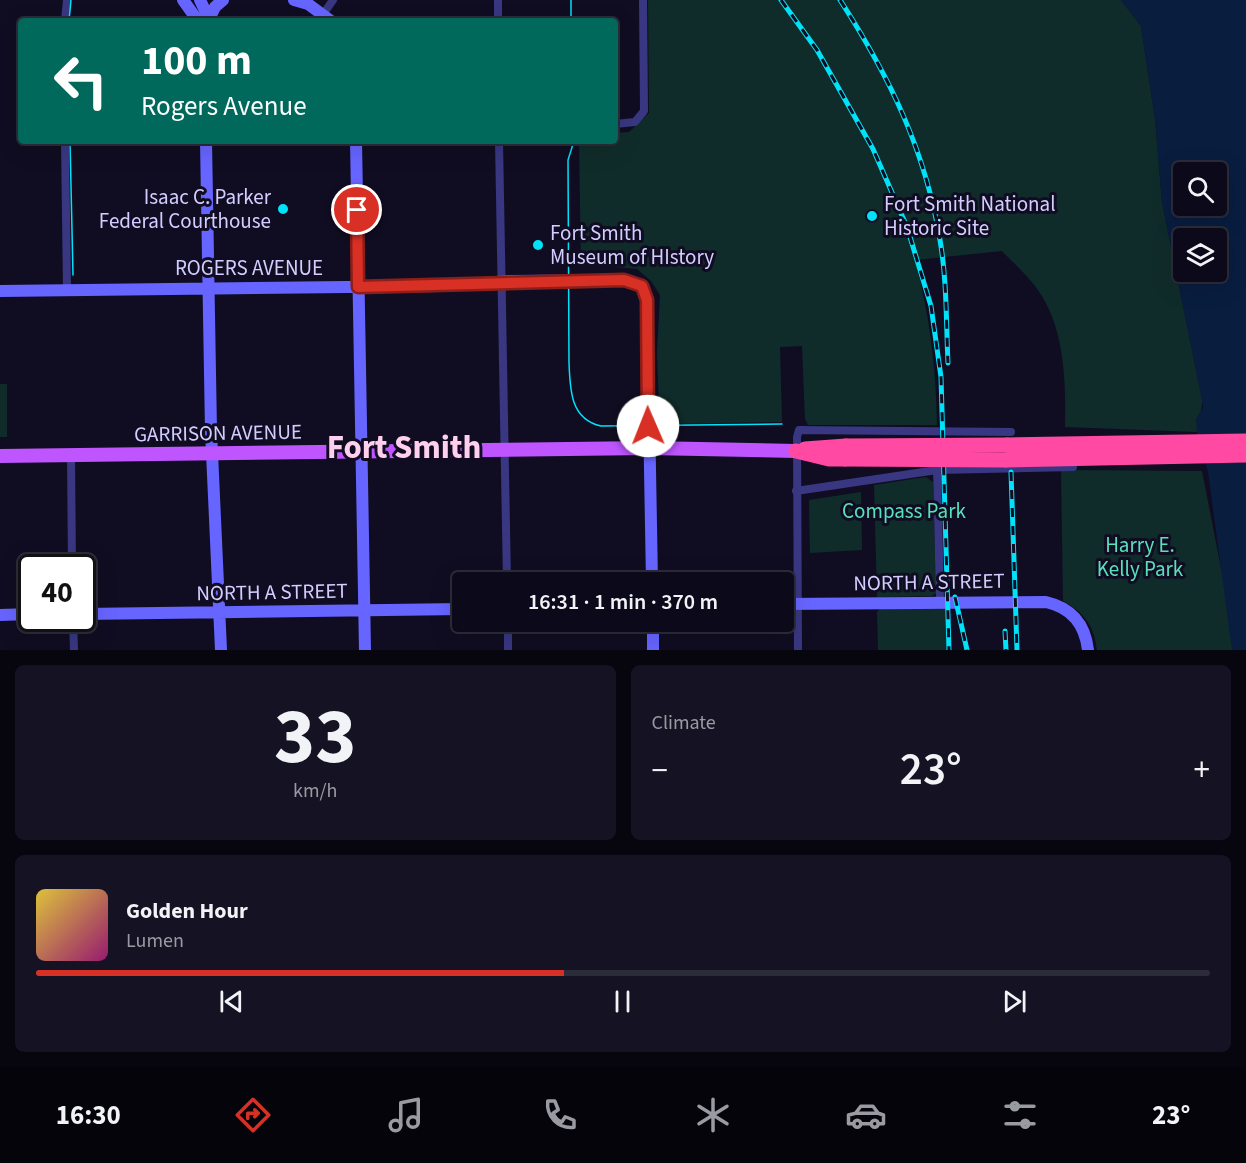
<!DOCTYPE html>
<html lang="en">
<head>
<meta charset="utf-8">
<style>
	:root { --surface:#0c0a1a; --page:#151323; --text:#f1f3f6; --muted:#9a9aa2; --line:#2c2b39; --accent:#d93025 }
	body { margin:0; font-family:"Source Sans 3",sans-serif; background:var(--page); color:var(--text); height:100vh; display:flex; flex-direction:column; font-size:22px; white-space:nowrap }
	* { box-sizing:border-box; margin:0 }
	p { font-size:20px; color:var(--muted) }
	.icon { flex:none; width:33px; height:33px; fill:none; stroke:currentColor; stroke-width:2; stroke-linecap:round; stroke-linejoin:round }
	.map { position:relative; height:650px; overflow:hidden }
	.side { display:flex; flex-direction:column; gap:15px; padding:15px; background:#07060e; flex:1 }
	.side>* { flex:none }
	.top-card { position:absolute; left:18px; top:18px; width:600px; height:126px; border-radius:6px; box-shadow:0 6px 24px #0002,0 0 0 2px var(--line); background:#00695c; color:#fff; overflow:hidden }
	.tools { position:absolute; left:1173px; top:162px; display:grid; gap:12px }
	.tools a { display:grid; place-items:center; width:54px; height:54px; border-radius:6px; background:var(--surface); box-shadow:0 6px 24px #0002,0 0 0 2px var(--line); font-size:30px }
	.speed { position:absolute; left:18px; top:554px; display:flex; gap:12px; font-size:30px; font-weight:700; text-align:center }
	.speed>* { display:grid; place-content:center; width:78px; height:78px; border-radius:50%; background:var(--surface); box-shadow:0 6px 24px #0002,0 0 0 2px var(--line); line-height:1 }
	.speed .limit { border:3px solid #111; border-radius:9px; background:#fff; color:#111 }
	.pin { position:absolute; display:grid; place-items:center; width:51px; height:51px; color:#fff; margin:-26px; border:3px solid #fff; border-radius:50%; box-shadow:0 2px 6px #0007 }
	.me { position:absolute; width:66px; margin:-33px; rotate:359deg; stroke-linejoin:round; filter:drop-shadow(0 0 4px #0008) }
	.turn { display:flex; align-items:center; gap:21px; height:126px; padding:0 24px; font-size:27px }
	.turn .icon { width:78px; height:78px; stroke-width:2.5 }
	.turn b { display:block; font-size:42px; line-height:51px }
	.big { font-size:45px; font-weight:600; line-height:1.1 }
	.side .tile { flex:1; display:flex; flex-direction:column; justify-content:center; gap:9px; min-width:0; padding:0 21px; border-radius:9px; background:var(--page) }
	.side .dial { align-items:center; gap:0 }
	.dial b { font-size:78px; line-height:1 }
	.song { display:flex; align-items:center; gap:18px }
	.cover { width:72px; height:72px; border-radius:9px; background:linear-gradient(135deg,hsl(50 70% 55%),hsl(320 70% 35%)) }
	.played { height:6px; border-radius:3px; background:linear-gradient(90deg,var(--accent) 45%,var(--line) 45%) }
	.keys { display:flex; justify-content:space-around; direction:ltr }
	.heat { display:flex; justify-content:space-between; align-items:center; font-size:33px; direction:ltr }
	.side .tiles { flex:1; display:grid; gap:15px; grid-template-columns:1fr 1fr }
	.tile:last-child { grid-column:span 2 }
	.trip { position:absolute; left:452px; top:572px; width:342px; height:60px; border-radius:6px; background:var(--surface); box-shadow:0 6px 24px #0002,0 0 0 2px var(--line); font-weight:600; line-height:60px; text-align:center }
	.tab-bar { display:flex; height:96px; justify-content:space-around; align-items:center; background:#05040a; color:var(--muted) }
	.tab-bar .icon { width:42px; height:42px }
	.tab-bar .selected { color:var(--accent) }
	.tab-bar b { font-size:27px; color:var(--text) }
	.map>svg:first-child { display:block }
</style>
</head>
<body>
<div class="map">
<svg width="1246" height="650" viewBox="0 0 1246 650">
	<rect width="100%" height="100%" fill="#100d22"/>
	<path fill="#102c2a" d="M648 0H1121L1141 26 1155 119 1162 202 1202 399C1203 412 1196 417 1197 432L1065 427C1066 379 1065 320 1031 281 1022 270 1011 261 1002 251L915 260C930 317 936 367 937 425H808L805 419 802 346 780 347 782 422 656 424 655 410 659 406 657 353 660 295 651 281 637 269 581 264 579 141H615V133L629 132 649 113Z
		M0 384H7V437H0Z
		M1061 470 1202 471 1237 650H1097C1094 626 1085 613 1063 601Z
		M926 477 933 482 936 593 932 596 877 597 874 485Z
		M861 492 862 550 810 553 809 500Z
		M946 607 947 650H878L877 612 881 608Z"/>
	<path fill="#091d3f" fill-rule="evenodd" d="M1121 0H1246V650H1232L1208 472 1197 432 1196 419 1203 407 1202 400 1162 202 1155 119 1141 26ZM1184 172H1216V206H1184ZM1184 238H1216V272H1184Z"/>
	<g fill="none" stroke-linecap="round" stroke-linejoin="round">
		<path stroke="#393781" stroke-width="8" d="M498 0V21
			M324 13 333 0
			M65 21 67 0
			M615 124 635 122 644 111 643 0
			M65 141 67 290
			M499 141 507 582
			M71 455 72 567
			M937 467 940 601
			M796 491 937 470 1073 467
			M73 618 74 650
			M508 621V650
			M798 650 797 437 799 430 1011 432"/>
		<path stroke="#6765ff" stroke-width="12" d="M183 0 198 21
			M200 0 210 21
			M294 0 308 4 331 21
			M210 17 215 7 223 0
			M206 141 211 431 221 650
			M356 141 365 650
			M0 291 439 286 510 281 624 280C637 282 644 286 647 300L652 582
			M783 604 1046 602C1072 608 1085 624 1088 650
			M82 614 462 609
			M0 615 32 614
			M653 621V650"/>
		<path stroke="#be55ff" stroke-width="14" d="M0 456 648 448 796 451"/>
		<path stroke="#ff49a2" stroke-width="15" d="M1007 445 1246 441
			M805 449 846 446
			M796 451 829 459H845
			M1006 460 1246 455"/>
		<path stroke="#00e2f9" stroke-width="1.5" d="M571 0V21
			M69 21 71 0
			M70 141 73 275
			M574 141 568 160 569 362C570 389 570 419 601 426L782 424"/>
		<defs>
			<path id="rail" d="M781 0 817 50 873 149 907 227 931 306 941 377 949 650
				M840 0C889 76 925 149 940 240 947 280 946 322 948 363
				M1011 472 1017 650
				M955 597 967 650
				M1005 631 1006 650"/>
		</defs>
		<use href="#rail" stroke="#00e2f9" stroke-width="5"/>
		<use href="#rail" stroke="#100d22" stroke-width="3" stroke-dasharray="9" stroke-linecap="butt"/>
		<path stroke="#ff49a2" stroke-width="15" d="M846 446 1007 445
			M845 459 1006 460"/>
	</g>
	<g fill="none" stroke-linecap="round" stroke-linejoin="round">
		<defs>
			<path id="route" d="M357 210 358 287 624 280 642 286 647 300 648 426"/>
		</defs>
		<use href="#route" stroke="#8d1f18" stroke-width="15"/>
		<use href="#route" stroke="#d93025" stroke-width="10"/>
	</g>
	<g fill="#00e2f9" stroke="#100d22" stroke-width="2">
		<circle cx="283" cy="209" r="6"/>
		<circle cx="872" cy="216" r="6"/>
		<circle cx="538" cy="245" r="6"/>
	</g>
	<g text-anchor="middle" stroke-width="6" stroke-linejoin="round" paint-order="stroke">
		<g font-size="21" fill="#d3ceff" stroke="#100d22" text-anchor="start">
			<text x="271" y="204" text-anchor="end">Isaac C. Parker<tspan x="271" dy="24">Federal Courthouse</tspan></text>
			<text x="884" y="211">Fort Smith National<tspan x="884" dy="24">Historic Site</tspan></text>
			<text x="550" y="240">Fort Smith<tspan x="550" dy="24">Museum of HIstory</tspan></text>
		</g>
		<g font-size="21" fill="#d3ceff" stroke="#100d22">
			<text x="249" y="275">ROGERS AVENUE</text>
			<text transform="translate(218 433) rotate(-1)" y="7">GARRISON AVENUE</text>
			<text transform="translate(929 582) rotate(-1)" y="7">NORTH A STREET</text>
			<text transform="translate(272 592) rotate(-1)" y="7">NORTH A STREET</text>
		</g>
		<g font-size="21" fill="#58e1bd" stroke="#100d22">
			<text x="904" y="518">Compass Park</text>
			<text x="1140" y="552">Harry E.<tspan x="1140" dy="24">Kelly Park</tspan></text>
		</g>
		<g font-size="33" font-weight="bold" fill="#ffd0ee" stroke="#100d22">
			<text x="404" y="458">Fort Smith</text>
		</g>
	</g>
</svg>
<div class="tools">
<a><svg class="icon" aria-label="search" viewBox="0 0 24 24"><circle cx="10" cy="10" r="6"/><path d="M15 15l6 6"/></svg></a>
<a><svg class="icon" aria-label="layers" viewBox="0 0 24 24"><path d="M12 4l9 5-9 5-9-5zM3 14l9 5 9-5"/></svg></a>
</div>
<div class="speed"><div class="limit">40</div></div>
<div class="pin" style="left:357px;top:210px;background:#d93025"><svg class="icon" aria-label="arrive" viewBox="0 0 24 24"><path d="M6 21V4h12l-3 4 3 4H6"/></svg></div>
<svg class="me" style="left:648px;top:426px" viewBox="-20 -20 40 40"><circle r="19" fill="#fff"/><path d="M0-13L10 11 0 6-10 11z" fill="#d93025"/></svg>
<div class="trip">16:31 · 1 min · 370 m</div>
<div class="top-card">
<div class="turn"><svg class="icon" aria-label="left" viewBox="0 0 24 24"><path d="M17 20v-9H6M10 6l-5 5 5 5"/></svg><div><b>100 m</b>Rogers Avenue</div></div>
</div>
</div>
<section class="side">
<div class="tiles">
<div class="tile dial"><b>33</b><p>km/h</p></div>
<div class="tile"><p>Climate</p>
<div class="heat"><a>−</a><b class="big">23°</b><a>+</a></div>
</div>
<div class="tile">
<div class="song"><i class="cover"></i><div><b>Golden Hour</b><p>Lumen</p></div></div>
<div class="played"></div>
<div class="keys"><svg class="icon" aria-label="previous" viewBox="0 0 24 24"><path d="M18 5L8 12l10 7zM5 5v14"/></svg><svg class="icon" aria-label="pause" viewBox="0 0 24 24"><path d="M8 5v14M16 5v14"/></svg><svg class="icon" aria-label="next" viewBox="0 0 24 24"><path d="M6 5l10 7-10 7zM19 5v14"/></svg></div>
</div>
</div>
</section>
<nav class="tab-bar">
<b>16:30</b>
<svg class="icon selected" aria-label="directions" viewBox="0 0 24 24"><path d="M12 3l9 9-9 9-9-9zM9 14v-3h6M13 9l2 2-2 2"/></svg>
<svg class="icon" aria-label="music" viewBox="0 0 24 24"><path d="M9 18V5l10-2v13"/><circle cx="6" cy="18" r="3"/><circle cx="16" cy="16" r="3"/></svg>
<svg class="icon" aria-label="phone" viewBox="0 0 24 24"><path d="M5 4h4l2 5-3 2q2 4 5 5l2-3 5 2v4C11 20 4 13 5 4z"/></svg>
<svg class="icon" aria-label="climate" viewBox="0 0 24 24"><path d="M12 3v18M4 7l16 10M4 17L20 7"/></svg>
<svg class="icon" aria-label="car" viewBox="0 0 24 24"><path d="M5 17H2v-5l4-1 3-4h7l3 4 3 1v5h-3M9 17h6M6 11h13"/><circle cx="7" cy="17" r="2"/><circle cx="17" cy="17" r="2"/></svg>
<svg class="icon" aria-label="filters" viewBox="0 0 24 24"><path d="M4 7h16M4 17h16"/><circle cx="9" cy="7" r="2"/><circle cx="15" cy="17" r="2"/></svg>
<b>23°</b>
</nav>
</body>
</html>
